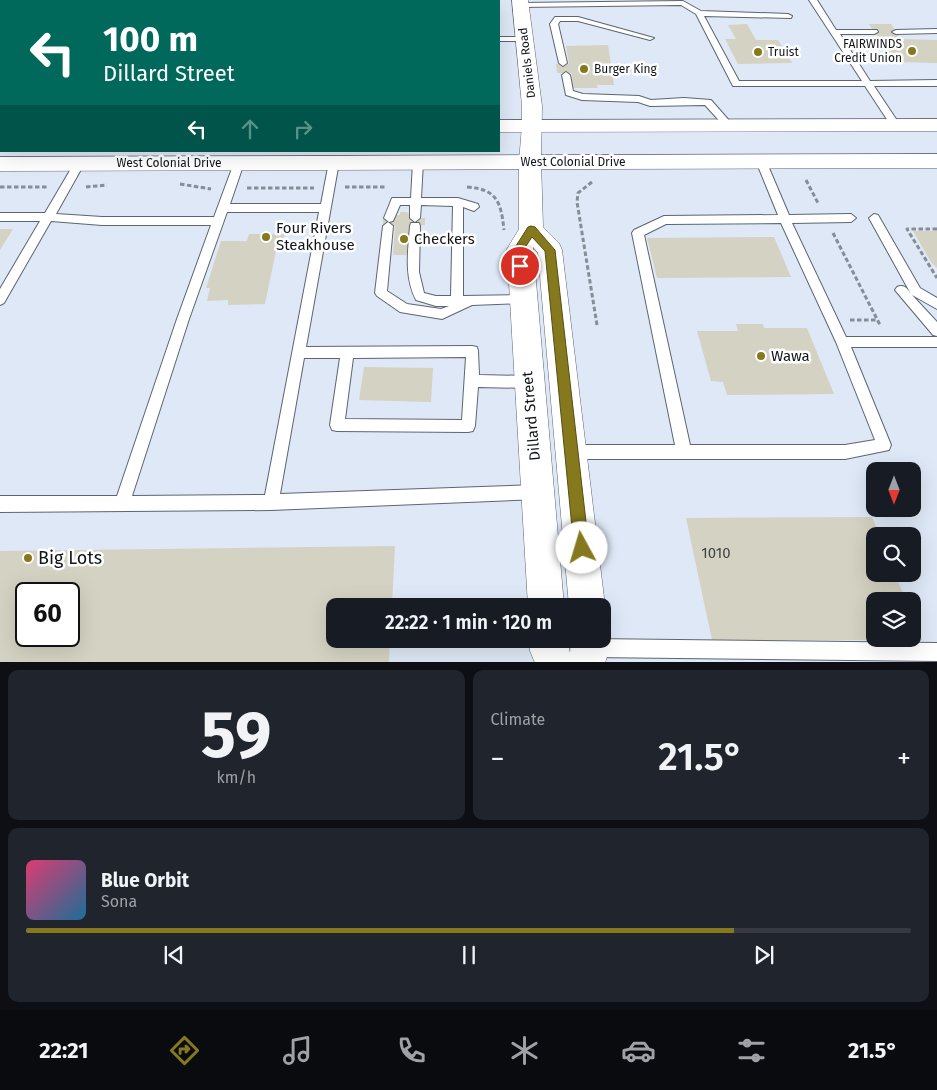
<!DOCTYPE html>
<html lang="en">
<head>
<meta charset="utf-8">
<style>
	:root { --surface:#171b24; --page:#20242c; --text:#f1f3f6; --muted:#9ea1a6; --line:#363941; --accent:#85781d }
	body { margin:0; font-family:"Fira Sans",sans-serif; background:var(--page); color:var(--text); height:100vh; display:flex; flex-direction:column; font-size:19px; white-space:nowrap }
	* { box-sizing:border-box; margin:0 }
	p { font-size:16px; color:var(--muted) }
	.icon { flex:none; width:28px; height:28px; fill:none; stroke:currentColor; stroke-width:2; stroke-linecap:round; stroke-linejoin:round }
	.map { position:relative; height:662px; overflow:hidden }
	.details { display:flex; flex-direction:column; gap:8px; padding:8px; background:#0d0f14; flex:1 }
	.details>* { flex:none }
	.hud { position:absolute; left:0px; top:0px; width:500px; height:152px; box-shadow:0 5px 20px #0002; background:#00695c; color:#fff; overflow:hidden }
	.needle { width:32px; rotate:180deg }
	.controls { position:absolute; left:866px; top:462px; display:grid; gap:10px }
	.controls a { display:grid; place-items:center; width:55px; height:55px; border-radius:10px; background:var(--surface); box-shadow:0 5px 20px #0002; font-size:25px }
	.speed { position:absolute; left:15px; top:582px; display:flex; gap:10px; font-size:25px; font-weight:700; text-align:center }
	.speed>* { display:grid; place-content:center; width:65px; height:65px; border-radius:50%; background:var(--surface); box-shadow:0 5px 20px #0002; line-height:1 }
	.speed .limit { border:2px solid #111; border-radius:8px; background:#fff; color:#111 }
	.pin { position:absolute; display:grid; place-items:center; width:42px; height:42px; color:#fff; margin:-21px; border:2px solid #fff; border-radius:50%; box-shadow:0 1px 5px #0007 }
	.me { position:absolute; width:55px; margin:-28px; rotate:354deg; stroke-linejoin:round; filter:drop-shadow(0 0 4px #0008) }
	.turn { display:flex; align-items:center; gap:18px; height:105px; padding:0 20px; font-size:22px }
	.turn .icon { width:65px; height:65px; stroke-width:2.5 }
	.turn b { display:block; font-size:35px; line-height:42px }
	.lanes { display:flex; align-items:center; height:48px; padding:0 20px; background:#0003; justify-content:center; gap:25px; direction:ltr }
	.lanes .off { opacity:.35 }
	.big { font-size:38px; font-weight:600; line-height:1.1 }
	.details .card { flex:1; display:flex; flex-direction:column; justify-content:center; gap:8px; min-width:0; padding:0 18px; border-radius:10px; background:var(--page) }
	.details .dial { align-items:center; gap:0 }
	.dial b { font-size:65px; line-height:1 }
	.song { display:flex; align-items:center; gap:15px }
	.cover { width:60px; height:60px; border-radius:8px; background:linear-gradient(135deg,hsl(340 70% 55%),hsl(200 70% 35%)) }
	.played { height:5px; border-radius:2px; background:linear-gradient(90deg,var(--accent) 80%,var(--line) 80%) }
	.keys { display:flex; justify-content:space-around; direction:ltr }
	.heat { display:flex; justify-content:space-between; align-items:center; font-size:28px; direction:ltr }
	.details .tiles { flex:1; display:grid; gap:8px; grid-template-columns:1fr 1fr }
	.card:last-child { grid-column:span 2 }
	.trip { position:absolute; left:326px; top:598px; width:285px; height:50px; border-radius:10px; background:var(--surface); box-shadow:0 5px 20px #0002; font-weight:600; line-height:50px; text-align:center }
	.menu { display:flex; height:80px; justify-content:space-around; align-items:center; background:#090b0e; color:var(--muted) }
	.menu .icon { width:35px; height:35px }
	.menu .active { color:var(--accent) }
	.menu b { font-size:22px; color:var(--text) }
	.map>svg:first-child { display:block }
</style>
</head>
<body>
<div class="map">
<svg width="937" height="663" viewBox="0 0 937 663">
	<rect width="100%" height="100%" fill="#dee8f6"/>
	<path fill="#d4d2c2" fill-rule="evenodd" d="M747 24 756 40H778L792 63 738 64 725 39H736L728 25Z
		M869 24H891L901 39 937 40V63L894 62Z
		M608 45 614 85H597L598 88H573L569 77H572V73H557L556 64H569L566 46Z
		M400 212H407L412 218H425V225L410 226 408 255H393L395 226H383V218H394L397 215H400Z
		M0 229H13L0 250Z
		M913 231H937V268L931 262Z
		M249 234H285L282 242 277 246 265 304 228 305V300L207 301 210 288H206L221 241H247Z
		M774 237 791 277 657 278 647 238Z
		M736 324H763L764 328H807L834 394 727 395 723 382 711 381 697 331H738Z
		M364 367 433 368 431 402 359 400Z
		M872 517 880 536H875V574H895L906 601H875V640H712L686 518Z
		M395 546 392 606H335V639H390L389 663H0V551ZM26 594H69V636H26Z
		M912 618H913L922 640H912Z"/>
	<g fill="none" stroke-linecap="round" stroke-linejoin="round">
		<defs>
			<path id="service" d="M479 0H487L488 1H480Z
				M809 0H817L836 30H877L878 32 874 34H840L870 81 937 80V86H874L900 125 898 127H892L865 86H733L696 14 681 5 520 7 516 5 520 3 683 1 701 11 788 14 792 16 791 18 704 16 739 81H862Z
				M555 17H578L654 38 650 40 578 21H560L558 24 567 63 563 66 559 63 550 24Z
				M937 29V33L896 34 892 32 896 30Z
				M499 37H524L528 39 524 41H499Z
				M0 39H1V43H0Z
				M566 72 570 75 573 91 583 94 639 96 651 100 684 98 711 100 733 125 728 128 725 127 705 105 650 106 638 102 582 100 566 95 562 75Z
				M1 75V82L0 83V76Z
				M761 158 766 161 789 215 851 214 856 218 851 222 792 223 846 337H937V347H851L891 445 889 450 845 459H572L567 457 565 452 567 447 572 445H675L632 233 634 230 664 216 778 215 756 161ZM781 223 836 342 875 440 845 445H690L644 235 666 224Z
				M334 159 339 162 306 347 472 346 477 347 478 351 479 375 528 376 533 378 535 382 533 386 528 388 478 387 475 426 473 431 468 432 337 431 332 430 330 425 340 358H304L280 494 538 485 543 487 545 492 543 497 538 499 271 510 0 512V496H117L177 319 211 225H102L51 221 4 303 0 305V289L40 221H0V213H45L75 162 79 161 84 164 56 214 102 217H214L234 163 239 160 244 163 230 204H321L329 162ZM227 212H319L265 495 132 496 189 319ZM466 357 462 420 345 419 353 358Z
				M418 159 423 162 421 198H458L478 204 479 207 474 211 463 207V296L522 295 526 297 528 300 526 303 472 305 442 319 400 312 377 296 375 293 383 226 388 222 393 226 387 291 407 304 441 309 449 306H436L416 300C404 277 408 251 410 226L411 223H419L420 226 419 272 424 293 436 296H451L453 206 421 205 420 218 415 222 410 218V205H400L393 221 389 222 384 218 392 198H411L413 162Z
				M874 214 878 215 920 288 937 298V309L912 295 937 322V336L933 335 895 290 897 287C904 284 907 288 911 294L869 218Z
				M592 639 937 643V661L592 657 586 654 583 648 586 642Z"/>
			<path id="primary" d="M512 0H528L542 106 541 162 543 227 559 243 562 250 605 606 602 613V606H569L538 253 533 247 564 606H528L507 249 519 229V162L522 126V106Z
				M602 625C610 638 610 648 605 663H535L530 651 529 639H567L570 653 571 639H602Z"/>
			<path id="trunk" d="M937 119V131L499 132V120Z
				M0 121 1 122V135H0Z
				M937 154V168L0 171V157Z"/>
		</defs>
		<use href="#service" stroke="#5d6571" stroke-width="2"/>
		<use href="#primary" stroke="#5d6571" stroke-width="1"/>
		<use href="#trunk" stroke="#5d6571" stroke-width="1"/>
		<path stroke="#868d97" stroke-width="3" stroke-dasharray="4.5 2.5" stroke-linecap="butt" d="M806 180 818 203
			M592 182 578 193 577 202 597 325
			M180 184 211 189
			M0 187H47
			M86 187 107 185
			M345 187H386
			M467 187C497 189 501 202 504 230
			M247 188H314
			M937 229H907L937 278
			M833 233 880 325
			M850 320H877"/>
		<use href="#service" fill="#fff" fill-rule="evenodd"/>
		<use href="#primary" fill="#fff" fill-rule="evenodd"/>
		<use href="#trunk" fill="#fff" fill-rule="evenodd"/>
	</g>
	<path fill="#85781d" stroke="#564e13" d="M531 226 535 227 555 250 589 548 587 553 582 556 576 553 574 548 545 251 532 237 524 249V269L520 270 515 266 514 249 528 227Z"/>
	<g fill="#85781d" stroke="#fff" stroke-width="2">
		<circle cx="912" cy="51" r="5"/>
		<circle cx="758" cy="52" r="5"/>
		<circle cx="584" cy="69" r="5"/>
		<circle cx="266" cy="237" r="5"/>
		<circle cx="404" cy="239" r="5"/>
		<circle cx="761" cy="356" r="5"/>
		<circle cx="28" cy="558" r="5"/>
	</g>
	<g text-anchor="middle" stroke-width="5" stroke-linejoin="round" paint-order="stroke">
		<g font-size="12" fill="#12161b" stroke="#fff" text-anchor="start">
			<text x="902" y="48" text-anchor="end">FAIRWINDS<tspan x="902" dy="14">Credit Union</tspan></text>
			<text x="768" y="56">Truist</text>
			<text x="594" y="73">Burger King</text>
		</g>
		<g font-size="12" fill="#12161b" stroke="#fff">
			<text transform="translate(527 63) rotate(-97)" y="4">Daniels Road</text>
			<text x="573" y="166">West Colonial Drive</text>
			<text x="169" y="167">West Colonial Drive</text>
		</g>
		<g font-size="15" fill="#12161b" stroke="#fff" text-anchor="start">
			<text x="276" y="233">Four Rivers<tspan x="276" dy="17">Steakhouse</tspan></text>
			<text x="414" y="244">Checkers</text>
			<text x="771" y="361">Wawa</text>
		</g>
		<g font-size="15" fill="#12161b" stroke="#fff">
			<text transform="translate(531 416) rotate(-95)" y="5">Dillard Street</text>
		</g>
		<g font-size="15" fill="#424545">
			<text x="716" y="558">1010</text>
		</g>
		<g font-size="18" fill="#12161b" stroke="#fff" text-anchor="start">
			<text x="38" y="564">Big Lots</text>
		</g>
	</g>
</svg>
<div class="controls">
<a><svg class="needle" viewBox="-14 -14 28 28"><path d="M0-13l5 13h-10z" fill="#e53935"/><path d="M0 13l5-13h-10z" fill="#9ea1a6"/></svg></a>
<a><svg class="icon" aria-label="search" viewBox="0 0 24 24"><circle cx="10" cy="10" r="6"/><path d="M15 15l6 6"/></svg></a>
<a><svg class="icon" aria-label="layers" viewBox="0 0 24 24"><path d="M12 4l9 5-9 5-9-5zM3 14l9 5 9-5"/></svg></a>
</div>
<div class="speed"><div class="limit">60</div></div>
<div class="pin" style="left:520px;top:266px;background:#d93025"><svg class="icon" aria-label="arrive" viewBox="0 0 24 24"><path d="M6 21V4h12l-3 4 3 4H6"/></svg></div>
<svg class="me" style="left:582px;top:548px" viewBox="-20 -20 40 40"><circle r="19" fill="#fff"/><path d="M0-13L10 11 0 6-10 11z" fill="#85781d"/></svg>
<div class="trip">22:22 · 1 min · 120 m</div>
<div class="hud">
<div class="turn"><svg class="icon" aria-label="left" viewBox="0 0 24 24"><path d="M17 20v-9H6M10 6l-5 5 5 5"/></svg><div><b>100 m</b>Dillard Street</div></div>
<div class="lanes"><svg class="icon" aria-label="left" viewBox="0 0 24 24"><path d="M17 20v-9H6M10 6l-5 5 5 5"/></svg><svg class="icon off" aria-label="ahead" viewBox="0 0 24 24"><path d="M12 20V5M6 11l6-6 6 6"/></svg><svg class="icon off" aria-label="right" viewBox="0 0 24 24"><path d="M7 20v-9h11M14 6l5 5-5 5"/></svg></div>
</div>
</div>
<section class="details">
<div class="tiles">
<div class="card dial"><b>59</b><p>km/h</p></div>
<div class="card"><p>Climate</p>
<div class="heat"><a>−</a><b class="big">21.5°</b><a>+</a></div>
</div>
<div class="card">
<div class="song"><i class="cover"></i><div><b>Blue Orbit</b><p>Sona</p></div></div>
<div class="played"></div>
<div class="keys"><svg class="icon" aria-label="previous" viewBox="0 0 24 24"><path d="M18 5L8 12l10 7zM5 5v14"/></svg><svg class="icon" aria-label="pause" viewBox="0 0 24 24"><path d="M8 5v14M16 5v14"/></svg><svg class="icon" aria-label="next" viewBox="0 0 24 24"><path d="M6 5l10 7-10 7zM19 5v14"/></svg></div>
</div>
</div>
</section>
<nav class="menu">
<b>22:21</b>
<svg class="icon active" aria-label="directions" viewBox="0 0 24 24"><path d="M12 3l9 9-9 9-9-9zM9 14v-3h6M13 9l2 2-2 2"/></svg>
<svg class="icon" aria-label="music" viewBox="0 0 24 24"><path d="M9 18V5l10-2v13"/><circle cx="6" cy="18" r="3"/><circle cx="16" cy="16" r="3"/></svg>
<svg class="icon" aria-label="phone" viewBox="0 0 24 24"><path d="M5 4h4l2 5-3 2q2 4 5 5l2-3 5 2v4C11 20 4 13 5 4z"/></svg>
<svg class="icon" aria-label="climate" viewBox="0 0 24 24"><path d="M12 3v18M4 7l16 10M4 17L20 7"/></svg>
<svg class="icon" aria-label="car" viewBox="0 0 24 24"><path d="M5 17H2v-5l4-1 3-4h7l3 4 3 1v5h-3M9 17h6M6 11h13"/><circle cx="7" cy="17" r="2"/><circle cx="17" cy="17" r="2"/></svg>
<svg class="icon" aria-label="filters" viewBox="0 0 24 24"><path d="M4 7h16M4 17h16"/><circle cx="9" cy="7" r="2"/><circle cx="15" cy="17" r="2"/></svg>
<b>21.5°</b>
</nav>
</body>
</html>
